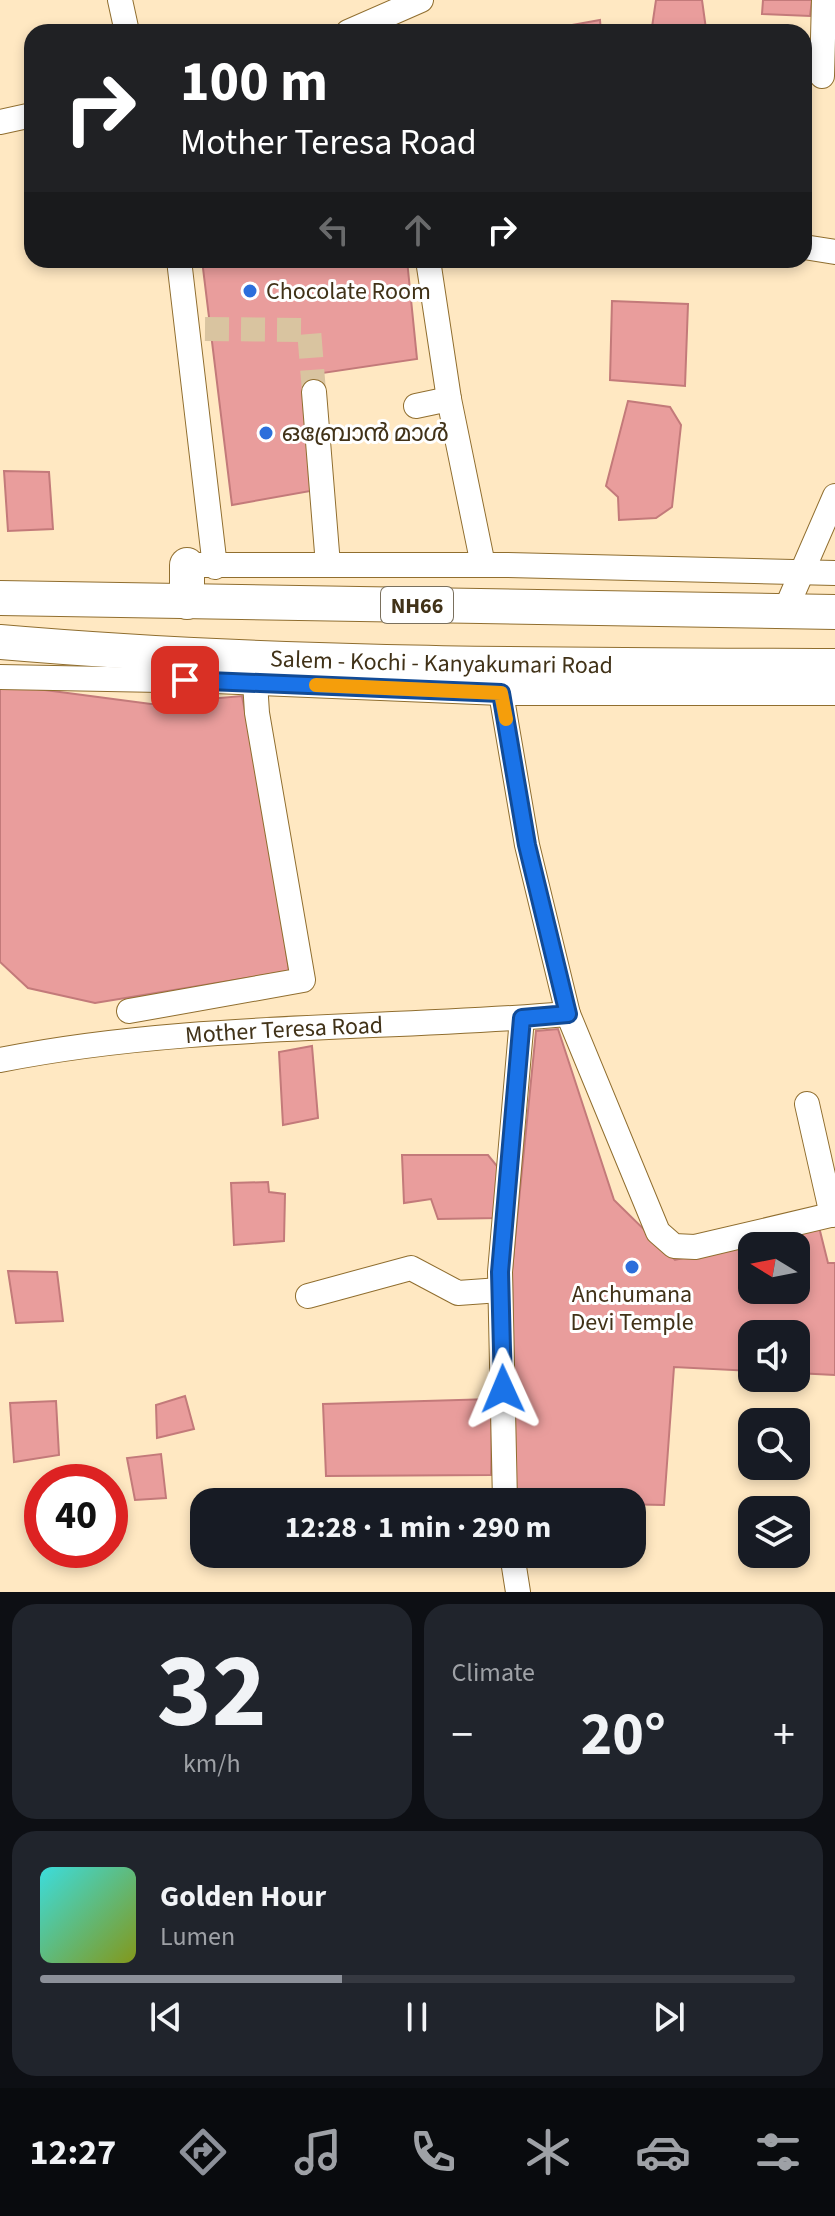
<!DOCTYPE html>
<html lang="en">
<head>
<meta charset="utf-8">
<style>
	:root { --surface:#171b24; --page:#20242c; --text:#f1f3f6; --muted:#9ea1a6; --line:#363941; --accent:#8c9099 }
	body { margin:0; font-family:"Source Sans 3","Noto Sans Malayalam",sans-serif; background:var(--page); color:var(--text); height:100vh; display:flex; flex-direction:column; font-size:30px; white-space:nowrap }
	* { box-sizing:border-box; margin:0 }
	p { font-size:26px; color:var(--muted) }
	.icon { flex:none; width:44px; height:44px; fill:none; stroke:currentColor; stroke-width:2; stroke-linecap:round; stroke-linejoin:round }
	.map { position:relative; height:1592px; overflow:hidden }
	.panel { display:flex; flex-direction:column; gap:12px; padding:12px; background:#0d0f14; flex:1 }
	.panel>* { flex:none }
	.top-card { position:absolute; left:24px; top:24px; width:788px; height:244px; border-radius:24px; box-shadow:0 4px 12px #0003; background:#202124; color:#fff; overflow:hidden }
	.needle { width:52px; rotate:280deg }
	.fabs { position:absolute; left:738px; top:1232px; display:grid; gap:16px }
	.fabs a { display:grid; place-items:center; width:72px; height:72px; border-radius:16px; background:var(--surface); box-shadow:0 4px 12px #0003; font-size:40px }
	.speed { position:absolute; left:24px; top:1464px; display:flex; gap:16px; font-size:40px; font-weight:700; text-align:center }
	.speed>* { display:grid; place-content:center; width:104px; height:104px; border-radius:50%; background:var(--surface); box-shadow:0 4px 12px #0003; line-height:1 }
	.speed .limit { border:12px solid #d22; background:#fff; color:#111 }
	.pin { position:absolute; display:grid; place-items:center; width:68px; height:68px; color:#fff; margin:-34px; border-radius:16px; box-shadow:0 4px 12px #0006 }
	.me { position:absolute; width:88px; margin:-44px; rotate:359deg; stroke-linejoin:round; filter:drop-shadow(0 0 6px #0008) }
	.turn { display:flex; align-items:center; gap:28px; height:168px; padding:0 24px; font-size:36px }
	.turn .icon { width:104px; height:104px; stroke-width:2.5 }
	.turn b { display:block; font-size:56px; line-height:68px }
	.lanes { display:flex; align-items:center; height:76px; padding:0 24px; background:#0003; justify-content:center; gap:40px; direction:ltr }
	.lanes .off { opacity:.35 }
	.big { font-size:60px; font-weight:700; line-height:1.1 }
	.panel .widget { flex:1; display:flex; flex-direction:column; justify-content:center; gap:12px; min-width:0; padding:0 28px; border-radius:24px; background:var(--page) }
	.panel .dial { align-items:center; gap:0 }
	.dial b { font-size:104px; line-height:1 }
	.song { display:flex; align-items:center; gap:24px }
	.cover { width:96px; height:96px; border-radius:12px; background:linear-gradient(135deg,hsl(180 70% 55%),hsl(70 70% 35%)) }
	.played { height:8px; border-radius:4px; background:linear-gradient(90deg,var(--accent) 40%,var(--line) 40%) }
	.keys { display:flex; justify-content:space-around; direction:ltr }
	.heat { display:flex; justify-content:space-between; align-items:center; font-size:44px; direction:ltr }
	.panel .tiles { flex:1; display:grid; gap:12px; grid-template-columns:1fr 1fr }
	.widget:last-child { grid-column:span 2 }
	.trip { position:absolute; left:190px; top:1488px; width:456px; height:80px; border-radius:24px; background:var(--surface); box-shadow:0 4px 12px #0003; font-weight:700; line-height:80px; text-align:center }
	.tabs { display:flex; height:128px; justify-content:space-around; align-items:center; background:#090b0e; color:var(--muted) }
	.tabs .icon { width:56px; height:56px }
	.tabs .on { color:var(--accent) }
	.tabs b { font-size:36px; color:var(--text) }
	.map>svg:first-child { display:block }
</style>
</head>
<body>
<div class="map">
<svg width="835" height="1592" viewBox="0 0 835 1592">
	<rect width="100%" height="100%" fill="#ffe8c2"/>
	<path fill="#e99d9c" stroke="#c37a7a" stroke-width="2" fill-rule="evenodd" d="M656 0H702L706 29 652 27Z
		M763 0H812L810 16 762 14Z
		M600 20 601 32H566V26Z
		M202 260H407L417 359 302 376 316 490 232 505Z
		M612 301 688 304 685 386 610 380Z
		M628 401 670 407 681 425 672 507 656 518 619 520 618 497 606 486Z
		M4 471 49 472 53 529 8 531Z
		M22 687 151 704 242 696 270 840 289 971 95 1003 28 988 0 962V689Z
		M558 1029 614 1200 675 1260 819 1227 828 1263H835V1375L796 1373V1334H752V1371L674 1367 664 1505 516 1502 512 1270 536 1031ZM752 1246H796V1290H752Z
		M312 1046 318 1118 283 1125 279 1052Z
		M402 1155H488L501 1171 498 1218 438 1219 431 1199 404 1203Z
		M268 1182 269 1192 285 1194 284 1241 234 1245 231 1183Z
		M8 1271 57 1272 63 1321 16 1323Z
		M185 1396 194 1429 157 1438 156 1405Z
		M492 1399 491 1475 326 1476 323 1404Z
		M56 1401 59 1455 14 1462 10 1403Z
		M161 1454 166 1498 135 1500 127 1458Z"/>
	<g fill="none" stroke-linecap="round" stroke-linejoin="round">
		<path stroke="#d9c4a0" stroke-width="24" stroke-dasharray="24 12" stroke-linecap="butt" d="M205 329 309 330 314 392"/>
		<defs>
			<g id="minor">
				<path d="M120 0 127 32"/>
				<path d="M348 32 421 0"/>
				<path d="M822 76 824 0"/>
				<path d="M0 122 32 115"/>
				<path d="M804 247 835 252"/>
				<path d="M179 260 215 567"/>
				<path d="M428 260 449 399 483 565"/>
				<path d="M314 392 328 565"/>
				<path d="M416 406 449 399"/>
				<path d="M187 565H508L835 573"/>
				<path d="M785 611 835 496"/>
				<path d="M0 677 215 681 501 693H835"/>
				<path d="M501 693 527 845 568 1014 658 1232 674 1246 695 1247 835 1214"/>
				<path d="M129 1011 303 980 257 713 255 682"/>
				<path id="s1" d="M0 1060C186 1023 379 1030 568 1014"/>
				<path d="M807 1104 832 1215"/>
				<path d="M308 1296 411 1268 458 1293 500 1290"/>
				<path d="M505 1502 500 1272 522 1018"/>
				<path d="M512 1554 518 1592"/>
			</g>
			<g id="highway">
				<path d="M187 565V602"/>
				<path d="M0 598 835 612"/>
				<path id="s2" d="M0 642C277 666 557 665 835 666"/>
			</g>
		</defs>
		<use href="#minor" stroke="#906e2f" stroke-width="26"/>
		<use href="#highway" stroke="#906e2f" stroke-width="36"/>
		<use href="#minor" stroke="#fff" stroke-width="24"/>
		<use href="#highway" stroke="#fff" stroke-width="34"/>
	</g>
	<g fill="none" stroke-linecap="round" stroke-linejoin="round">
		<defs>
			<path id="route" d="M185 680 501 693 527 845 568 1014 522 1018 500 1272 503 1389"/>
		</defs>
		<use href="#route" stroke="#114b97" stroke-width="20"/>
		<use href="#route" stroke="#1a73e8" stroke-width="14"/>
		<path stroke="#f59e0b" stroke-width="14" d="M316 685 501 693 506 719"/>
	</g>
	<g fill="#2c6edb" stroke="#fff" stroke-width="3">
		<circle cx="250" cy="291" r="8"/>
		<circle cx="266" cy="433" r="8"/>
		<circle cx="632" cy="1267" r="8"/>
	</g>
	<g text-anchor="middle" stroke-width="6" stroke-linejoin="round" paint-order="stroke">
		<rect fill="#fff" stroke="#7a705d" stroke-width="2" x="381" y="587" width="72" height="36" rx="6"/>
		<g font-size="22" font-weight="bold" fill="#413218">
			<text x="417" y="613">NH66</text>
		</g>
		<g font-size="24" fill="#413218" stroke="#fff" text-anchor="start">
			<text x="266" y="299">Chocolate Room</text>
			<text x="282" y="441">ഒബ്രോൻ മാൾ</text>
			<text x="632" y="1302" text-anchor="middle">Anchumana<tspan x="632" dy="28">Devi Temple</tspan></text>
		</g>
		<g font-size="24" fill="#413218" stroke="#fff">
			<text dy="8" stroke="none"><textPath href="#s2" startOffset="442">Salem - Kochi - Kanyakumari Road</textPath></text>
			<text dy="8" stroke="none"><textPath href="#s1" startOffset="286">Mother Teresa Road</textPath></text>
		</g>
	</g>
</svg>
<div class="fabs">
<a><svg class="needle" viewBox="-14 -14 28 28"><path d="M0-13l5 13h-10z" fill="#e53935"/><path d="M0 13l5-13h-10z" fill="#9ea1a6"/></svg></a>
<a><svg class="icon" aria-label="sound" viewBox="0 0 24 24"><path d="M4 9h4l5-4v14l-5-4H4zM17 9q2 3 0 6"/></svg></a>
<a><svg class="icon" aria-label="search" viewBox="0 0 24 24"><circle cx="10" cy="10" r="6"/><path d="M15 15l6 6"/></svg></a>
<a><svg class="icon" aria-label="layers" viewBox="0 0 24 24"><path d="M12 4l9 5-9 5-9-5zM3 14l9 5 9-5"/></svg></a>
</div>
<div class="speed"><div class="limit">40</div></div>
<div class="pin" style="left:185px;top:680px;background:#d93025"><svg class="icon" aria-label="arrive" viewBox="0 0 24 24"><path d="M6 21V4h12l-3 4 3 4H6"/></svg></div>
<svg class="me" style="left:503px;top:1389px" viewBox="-20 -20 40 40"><path d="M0-17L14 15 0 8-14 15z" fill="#1a73e8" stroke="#fff" stroke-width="4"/></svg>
<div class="trip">12:28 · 1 min · 290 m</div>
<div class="top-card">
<div class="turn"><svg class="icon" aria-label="right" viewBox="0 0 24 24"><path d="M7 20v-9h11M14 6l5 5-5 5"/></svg><div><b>100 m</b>Mother Teresa Road</div></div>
<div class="lanes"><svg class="icon off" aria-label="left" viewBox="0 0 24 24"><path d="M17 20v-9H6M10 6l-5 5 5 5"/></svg><svg class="icon off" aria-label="ahead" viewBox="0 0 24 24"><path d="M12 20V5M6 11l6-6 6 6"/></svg><svg class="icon" aria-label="right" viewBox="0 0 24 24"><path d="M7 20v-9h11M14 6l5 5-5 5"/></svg></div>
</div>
</div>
<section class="panel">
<div class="tiles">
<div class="widget dial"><b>32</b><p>km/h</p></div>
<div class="widget"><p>Climate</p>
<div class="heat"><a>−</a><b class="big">20°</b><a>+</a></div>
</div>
<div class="widget">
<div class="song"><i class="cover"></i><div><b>Golden Hour</b><p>Lumen</p></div></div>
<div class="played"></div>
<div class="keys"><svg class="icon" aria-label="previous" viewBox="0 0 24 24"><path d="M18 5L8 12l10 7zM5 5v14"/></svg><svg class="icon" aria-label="pause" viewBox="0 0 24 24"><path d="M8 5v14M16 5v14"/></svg><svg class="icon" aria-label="next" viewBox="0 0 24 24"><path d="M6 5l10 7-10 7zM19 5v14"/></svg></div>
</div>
</div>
</section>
<nav class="tabs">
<b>12:27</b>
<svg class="icon on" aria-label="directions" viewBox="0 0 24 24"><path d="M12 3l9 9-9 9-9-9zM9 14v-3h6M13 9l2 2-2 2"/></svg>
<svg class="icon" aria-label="music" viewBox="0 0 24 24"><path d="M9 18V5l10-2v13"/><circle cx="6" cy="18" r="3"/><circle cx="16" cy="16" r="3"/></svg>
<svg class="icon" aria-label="phone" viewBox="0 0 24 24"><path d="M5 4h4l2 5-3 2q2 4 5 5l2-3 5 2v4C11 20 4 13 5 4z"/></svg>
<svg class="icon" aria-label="climate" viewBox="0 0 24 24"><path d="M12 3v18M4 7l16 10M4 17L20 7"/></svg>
<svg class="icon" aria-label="car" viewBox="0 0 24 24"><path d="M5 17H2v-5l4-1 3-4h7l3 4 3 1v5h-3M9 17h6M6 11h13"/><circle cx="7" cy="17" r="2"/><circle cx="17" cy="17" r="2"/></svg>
<svg class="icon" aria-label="filters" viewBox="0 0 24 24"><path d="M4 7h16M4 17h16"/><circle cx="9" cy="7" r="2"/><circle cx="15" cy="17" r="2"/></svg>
</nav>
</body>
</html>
